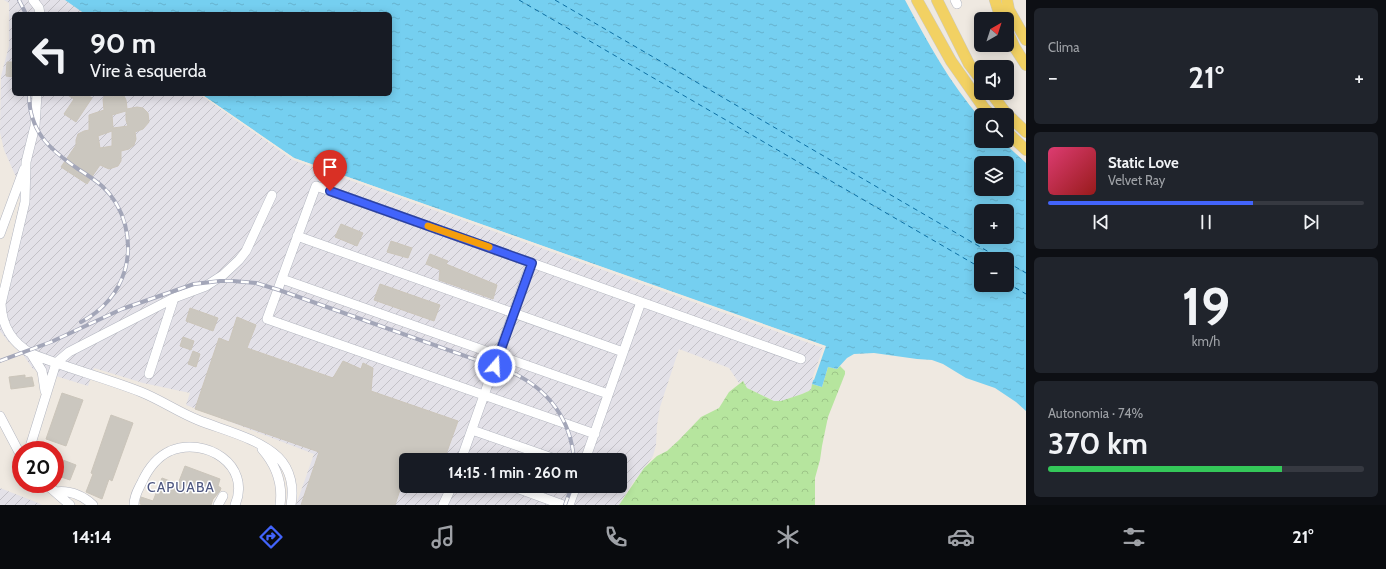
<!DOCTYPE html>
<html lang="pt">
<head>
<meta charset="utf-8">
<style>
	:root { --surface:#171b24; --page:#20242c; --text:#f1f3f6; --muted:#9ea1a6; --line:#363941; --accent:#4264fb }
	body { margin:0; font-family:Cabin,sans-serif; background:var(--page); color:var(--text); height:100vh; display:flex; flex-direction:column; font-size:15px; white-space:nowrap }
	* { box-sizing:border-box; margin:0 }
	p { font-size:13px; color:var(--muted) }
	.icon { flex:none; width:22px; height:22px; fill:none; stroke:currentColor; stroke-width:2; stroke-linecap:round; stroke-linejoin:round }
	.map { position:relative; flex:1; overflow:hidden }
	.drawer { display:flex; flex-direction:column; gap:8px; padding:8px; background:#0d0f14; width:360px }
	.drawer>* { flex:none }
	.banner { position:absolute; left:12px; top:12px; width:380px; height:84px; border-radius:6px; box-shadow:0 2px 10px #0003; background:#171b24; color:var(--text); overflow:hidden }
	.needle { width:26px; rotate:39deg }
	.tools { position:absolute; left:974px; top:12px; display:grid; gap:8px }
	.tools a { display:grid; place-items:center; width:40px; height:40px; border-radius:6px; background:var(--surface); box-shadow:0 2px 10px #0003; font-size:20px }
	.speed { position:absolute; left:12px; top:441px; display:flex; gap:8px; font-size:20px; font-weight:700; text-align:center }
	.speed>* { display:grid; place-content:center; width:52px; height:52px; border-radius:50%; background:var(--surface); box-shadow:0 2px 10px #0003; line-height:1 }
	.speed .limit { border:6px solid #d22; background:#fff; color:#111 }
	.pin { position:absolute; display:grid; place-items:center; width:34px; height:34px; color:#fff; margin:-41px -17px; border-radius:50% 50% 50% 0; rotate:-45deg; box-shadow:0 0 4px #0007 }
	.pin .icon { rotate:45deg }
	.me { position:absolute; width:44px; margin:-22px; rotate:19deg; stroke-linejoin:round; filter:drop-shadow(0 0 3px #0008) }
	.turn { display:flex; align-items:center; gap:14px; height:84px; padding:0 12px; font-size:18px }
	.turn .icon { width:52px; height:52px; stroke-width:2.5 }
	.turn b { display:block; font-size:28px; line-height:34px }
	.big { font-size:30px; font-weight:800; line-height:1.1 }
	.drawer .widget { flex:1; display:flex; flex-direction:column; justify-content:center; gap:6px; min-width:0; padding:0 14px; border-radius:6px; background:var(--page) }
	.drawer .dial { align-items:center; gap:0 }
	.dial b { font-size:52px; line-height:1 }
	.song { display:flex; align-items:center; gap:12px }
	.cover { width:48px; height:48px; border-radius:6px; background:linear-gradient(135deg,hsl(340 70% 55%),hsl(0 70% 35%)) }
	.played { height:4px; border-radius:2px; background:linear-gradient(90deg,var(--accent) 65%,var(--line) 65%) }
	.keys { display:flex; justify-content:space-around; direction:ltr }
	.heat { display:flex; justify-content:space-between; align-items:center; font-size:22px; direction:ltr }
	.charge { height:6px; border-radius:3px; background:linear-gradient(90deg,#34c759 74%,var(--line) 0) }
	.trip { position:absolute; left:399px; top:453px; width:228px; height:40px; border-radius:6px; background:var(--surface); box-shadow:0 2px 10px #0003; font-weight:800; line-height:40px; text-align:center }
	.dock { display:flex; height:64px; justify-content:space-around; align-items:center; background:#090b0e; color:var(--muted) }
	.dock .icon { width:28px; height:28px }
	.dock .selected { color:var(--accent) }
	.dock b { font-size:18px; color:var(--text) }
	main { display:flex; flex:1; min-height:0 }
	.map>svg:first-child { display:block }
</style>
</head>
<body>
<main>
<div class="map">
<svg width="1026" height="505" viewBox="0 0 1026 505">
	<defs>
		<pattern id="industrial-furrows" width="10" height="10" patternUnits="userSpaceOnUse"><rect width="10" height="10" fill="#e3e1e8"/><path d="M-1 1l2-2M0 10L10 0M9 11l2-2" fill="none" stroke="#c3c1c7"/></pattern>
		<pattern id="forest-crowns" width="20" height="18" patternUnits="userSpaceOnUse"><rect width="20" height="18" fill="#b6e59e"/><path d="M2 6a3 3 0 1 1 6 0M12 15a3 3 0 1 1 6 0" fill="none" stroke="#9dc588"/></pattern>
		<pattern id="water-ripples" width="26" height="14" patternUnits="userSpaceOnUse"><rect width="26" height="14" fill="#75cff0"/><path d="M2 4q2-2 4 0t4 0M15 11q2-2 4 0t4 0" fill="none" stroke="#66b2ce"/></pattern>
	</defs>
	<rect width="100%" height="100%" fill="#efe9e1"/>
	<path fill="url(#industrial-furrows)" fill-rule="evenodd" d="M4 0H65L85 14H14V94H201L294 158 826 346 811 390 802 394 782 401H774L747 388 743 381 739 383 729 368 679 349 660 407 657 425 656 445 653 456 630 487 619 505H296L314 454 186 405 190 393 143 383 94 368 88 386 33 369 24 356 8 341 0 331V291L20 201 16 177 4 150 0 132 1 76 9 46V3ZM406 460H620V486H406Z
		M0 488 36 502 42 505H0Z"/>
	<path fill="url(#forest-crowns)" d="M840 366 845 371V374L828 417 822 446 820 460 815 478V505H619L644 468 657 456 667 451 679 440 701 417 719 408 729 392 743 381 747 388 774 401H781L802 394 811 390 812 384 822 387 828 367 837 369Z"/>
	<path fill="url(#water-ripples)" fill-rule="evenodd" d="M65 0H905C928 43 949 82 981 119V141H1002L1026 163V411L1016 402 995 388 966 378 943 364 932 360 917 359 874 353 854 354 847 358 837 369 828 367 822 387 812 384 825 346 294 158 201 94H390V14H85ZM981 163H1007V189H981ZM981 211H1007V237H981ZM981 259H1007V285H981Z"/>
	<path fill="#efe9e1" d="M199 94H201L294 158 826 346 814 380 812 379 823 348 293 160Z"/>
	<g fill="none" stroke-linecap="round" stroke-linejoin="round">
		<path stroke="#0d6fa3" stroke-width="1" stroke-dasharray="5 4" stroke-linecap="butt" d="M519 0 981 268
			M555 0 1001 259
			M1007 262 1026 273
			M1007 283 1026 294"/>
	</g>
	<path fill="#cbc7bf" stroke="#cbc5ba" fill-rule="evenodd" d="M7 62H14V77L6 76Z
		M66 94H86L92 98 76 122 64 114 74 99Z
		M106 94H123L126 100 127 109 137 107 143 108 148 113 149 122 143 129 135 132 136 139 134 145 129 149 121 151V161L118 166 109 169 100 165 87 184 61 167 76 145V140L78 134 84 131 89 130V115L104 110 103 99ZM126 111V120L128 126 113 128 112 115ZM112 131V146L100 148 98 136Z
		M341 224 363 233 357 246 335 237Z
		M391 241 412 248 408 258 387 252Z
		M430 254 448 261 446 264 497 285 493 299 439 280 440 270 426 264Z
		M380 284 440 305 434 321 374 300Z
		M190 308 218 318 213 331 186 321Z
		M237 317 256 325 247 348 333 378 343 361 361 369 363 363 373 368 371 391 458 421 444 460H406V472L395 505H301L319 452 195 409 219 338 229 342Z
		M183 337 194 341 191 350 180 346Z
		M193 351 200 354 196 367 188 364Z
		M25 375V378L32 377 34 386 11 389 9 377Z
		M62 393 83 400 66 446 46 439Z
		M111 415 133 423 112 481 109 479 102 499 86 492 93 474 91 473Z
		M55 457 76 465 70 480 55 475Z
		M185 466 220 479 218 486 221 488 220 491 213 499 211 505H144L140 504 141 497 153 501 162 478 178 484Z"/>
	<g fill="none" stroke-linecap="round" stroke-linejoin="round">
		<defs>
			<path id="minor" d="M33 0 39 8 40 14
				M955 0 957 4
				M37 94 35 126 26 162 25 202 1 304C2 327 12 343 32 354 67 368 105 378 141 392 161 400 178 412 198 420 223 430 258 438 278 457 291 470 294 488 291 505
				M0 234 24 169
				M297 236 623 352
				M282 279 608 394
				M32 355 42 371 45 391
				M149 374 174 298
				M0 416 21 456
				M472 430 558 460
				M595 434 267 319 316 186 801 359
				M262 449C276 465 283 484 280 505
				M29 450 56 363 69 352 174 298 206 286 223 275 239 260 246 251 272 195
				M461 460 531 263
				M585 460 641 302
				M46 484 70 505
				M511 486 563 505
				M55 492C70 490 82 495 93 505
				M134 505C134 496 138 490 142 482 148 469 157 457 170 451 205 436 252 465 235 505
				M218 505 223 496
				M443 505 452 486
				M569 505 576 486"/>
			<path id="major" d="M917 0 951 61 984 108 991 115
				M937 0 969 64 981 80
				M995 0 1001 19
				M1007 0 1009 10 1026 40
				M1007 31 1015 48 1026 65
				M991 93 1006 113 1026 132
				M1007 132 1026 150"/>
		</defs>
		<use href="#minor" stroke="#b4b7c1" stroke-width="10"/>
		<use href="#major" stroke="#c9c9c9" stroke-width="12"/>
		<use href="#minor" stroke="#fff" stroke-width="9"/>
		<use href="#major" stroke="#f2d163" stroke-width="11"/>
		<defs>
			<path id="rail" d="M19 0 26 14
				M29 94C29 131 49 149 78 169 86 174 95 180 102 186 125 207 133 241 125 270 118 293 102 311 81 322
				M0 361 51 342 122 309 194 284 220 281H233L256 283 279 290 513 373C549 390 571 420 574 460
				M565 505 572 486"/>
		</defs>
		<use href="#rail" stroke="#a3a6b8" stroke-width="4"/>
		<use href="#rail" stroke="#fff" stroke-width="2.5" stroke-dasharray="8" stroke-linecap="butt"/>
	</g>
	<g fill="none" stroke-linecap="round" stroke-linejoin="round">
		<defs>
			<path id="route" d="M330 191 532 263 495 366"/>
		</defs>
		<use href="#route" stroke="#2b41a3" stroke-width="10"/>
		<use href="#route" stroke="#4264fb" stroke-width="7"/>
		<path stroke="#f59e0b" stroke-width="7" d="M428 226 489 247"/>
	</g>
	<g text-anchor="middle" stroke-width="3" stroke-linejoin="round" paint-order="stroke">
		<g font-size="14" letter-spacing="1" fill="#4d5680" stroke="#fff">
			<text x="181" y="492">CAPUABA</text>
		</g>
	</g>
</svg>
<div class="tools">
<a><svg class="needle" viewBox="-14 -14 28 28"><path d="M0-13l5 13h-10z" fill="#e53935"/><path d="M0 13l5-13h-10z" fill="#9ea1a6"/></svg></a>
<a><svg class="icon" aria-label="sound" viewBox="0 0 24 24"><path d="M4 9h4l5-4v14l-5-4H4zM17 9q2 3 0 6"/></svg></a>
<a><svg class="icon" aria-label="search" viewBox="0 0 24 24"><circle cx="10" cy="10" r="6"/><path d="M15 15l6 6"/></svg></a>
<a><svg class="icon" aria-label="layers" viewBox="0 0 24 24"><path d="M12 4l9 5-9 5-9-5zM3 14l9 5 9-5"/></svg></a>
<a>+</a>
<a>−</a>
</div>
<div class="speed"><div class="limit">20</div></div>
<div class="pin" style="left:330px;top:191px;background:#d93025"><svg class="icon" aria-label="arrive" viewBox="0 0 24 24"><path d="M6 21V4h12l-3 4 3 4H6"/></svg></div>
<svg class="me" style="left:495px;top:366px" viewBox="-20 -20 40 40"><circle r="17" fill="#4264fb" stroke="#fff" stroke-width="3"/><path d="M0-11L8 9 0 5-8 9z" fill="#fff"/></svg>
<div class="trip">14:15 · 1 min · 260 m</div>
<div class="banner">
<div class="turn"><svg class="icon" aria-label="left" viewBox="0 0 24 24"><path d="M17 20v-9H6M10 6l-5 5 5 5"/></svg><div><b>90 m</b>Vire à esquerda</div></div>
</div>
</div>
<section class="drawer">
<div class="widget"><p>Clima</p>
<div class="heat"><a>−</a><b class="big">21°</b><a>+</a></div>
</div>
<div class="widget">
<div class="song"><i class="cover"></i><div><b>Static Love</b><p>Velvet Ray</p></div></div>
<div class="played"></div>
<div class="keys"><svg class="icon" aria-label="previous" viewBox="0 0 24 24"><path d="M18 5L8 12l10 7zM5 5v14"/></svg><svg class="icon" aria-label="pause" viewBox="0 0 24 24"><path d="M8 5v14M16 5v14"/></svg><svg class="icon" aria-label="next" viewBox="0 0 24 24"><path d="M6 5l10 7-10 7zM19 5v14"/></svg></div>
</div>
<div class="widget dial"><b>19</b><p>km/h</p></div>
<div class="widget"><p>Autonomia · 74%</p><b class="big">370 km</b><div class="charge"></div></div>
</section>
</main>
<nav class="dock">
<b>14:14</b>
<svg class="icon selected" aria-label="directions" viewBox="0 0 24 24"><path d="M12 3l9 9-9 9-9-9zM9 14v-3h6M13 9l2 2-2 2"/></svg>
<svg class="icon" aria-label="music" viewBox="0 0 24 24"><path d="M9 18V5l10-2v13"/><circle cx="6" cy="18" r="3"/><circle cx="16" cy="16" r="3"/></svg>
<svg class="icon" aria-label="phone" viewBox="0 0 24 24"><path d="M5 4h4l2 5-3 2q2 4 5 5l2-3 5 2v4C11 20 4 13 5 4z"/></svg>
<svg class="icon" aria-label="climate" viewBox="0 0 24 24"><path d="M12 3v18M4 7l16 10M4 17L20 7"/></svg>
<svg class="icon" aria-label="car" viewBox="0 0 24 24"><path d="M5 17H2v-5l4-1 3-4h7l3 4 3 1v5h-3M9 17h6M6 11h13"/><circle cx="7" cy="17" r="2"/><circle cx="17" cy="17" r="2"/></svg>
<svg class="icon" aria-label="filters" viewBox="0 0 24 24"><path d="M4 7h16M4 17h16"/><circle cx="9" cy="7" r="2"/><circle cx="15" cy="17" r="2"/></svg>
<b>21°</b>
</nav>
</body>
</html>
